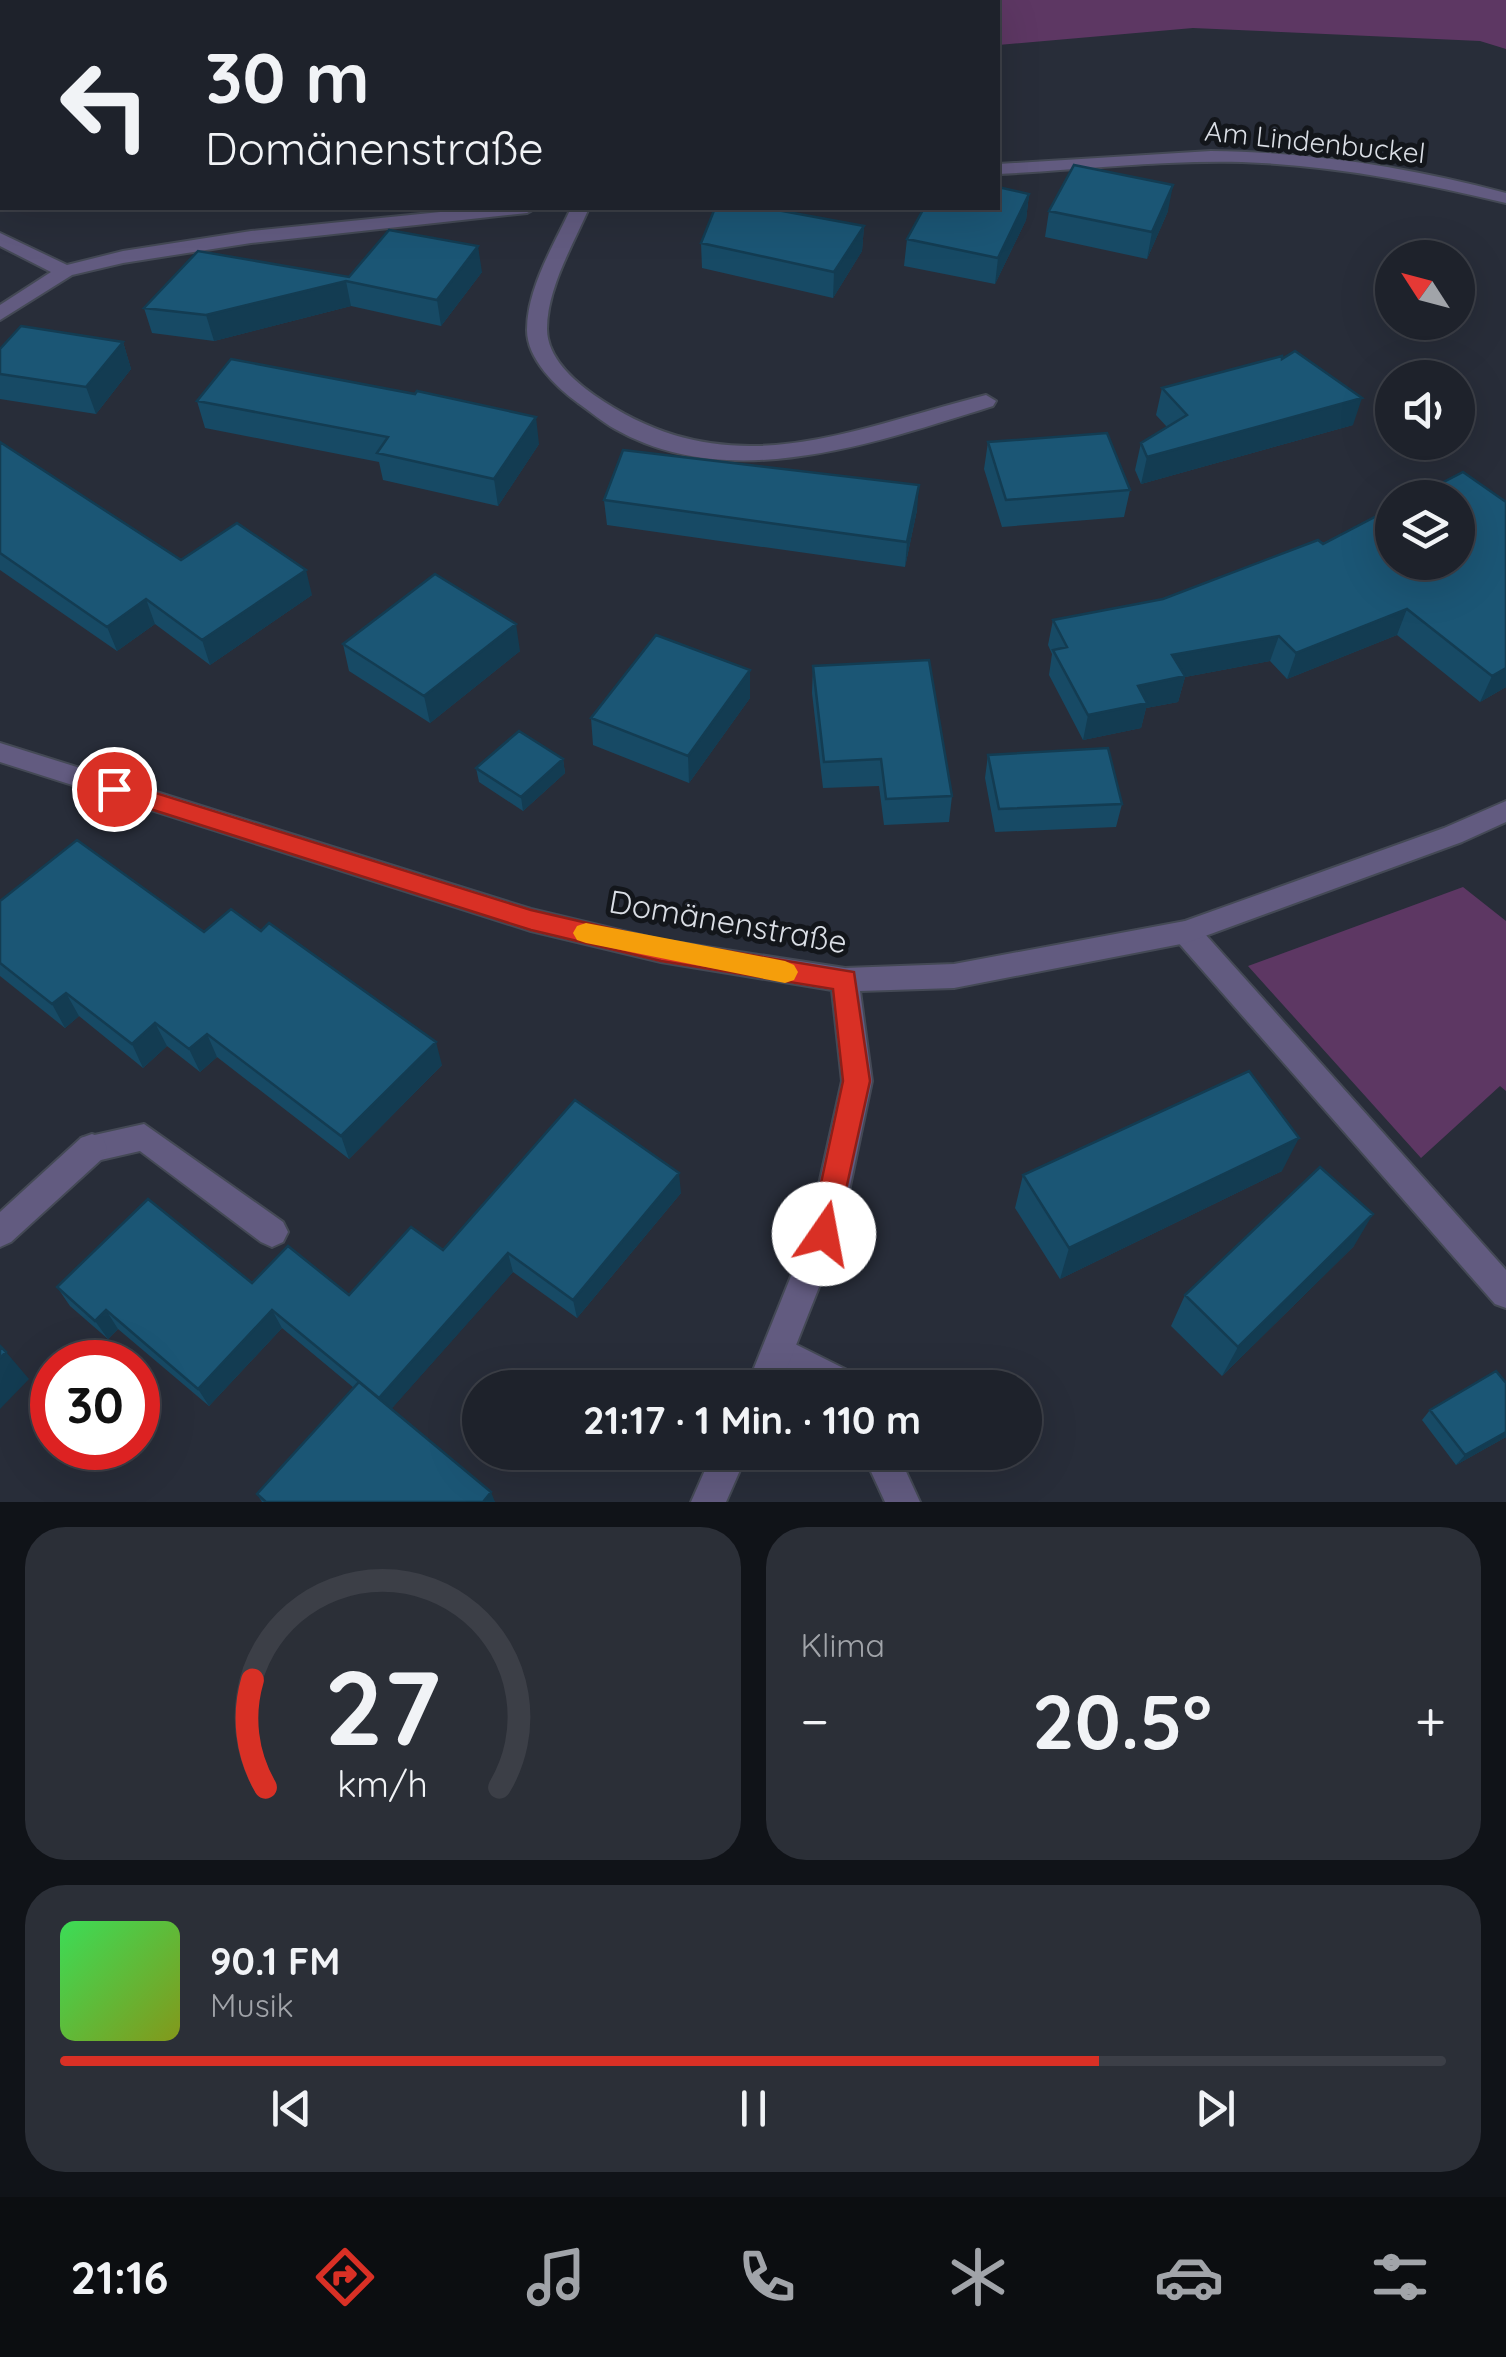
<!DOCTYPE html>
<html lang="de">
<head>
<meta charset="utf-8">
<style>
	:root { --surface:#1e222b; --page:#2b2f37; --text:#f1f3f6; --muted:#a1a4a9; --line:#3c3f47; --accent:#d93025 }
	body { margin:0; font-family:Quicksand,sans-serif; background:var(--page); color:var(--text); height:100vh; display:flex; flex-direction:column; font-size:38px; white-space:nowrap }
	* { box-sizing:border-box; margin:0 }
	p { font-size:32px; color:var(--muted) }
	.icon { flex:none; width:55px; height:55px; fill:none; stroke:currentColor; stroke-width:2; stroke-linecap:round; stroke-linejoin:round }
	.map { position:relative; height:1502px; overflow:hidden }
	.details { display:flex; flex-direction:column; gap:25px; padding:25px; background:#101318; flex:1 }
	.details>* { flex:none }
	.banner { position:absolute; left:0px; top:0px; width:1000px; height:210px; box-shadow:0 10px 40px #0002,0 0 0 2px var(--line); background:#1e222b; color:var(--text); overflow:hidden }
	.needle { width:65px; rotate:306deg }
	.fabs { position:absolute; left:1375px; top:240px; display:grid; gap:20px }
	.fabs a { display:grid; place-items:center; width:100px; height:100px; border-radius:50%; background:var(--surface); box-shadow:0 10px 40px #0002,0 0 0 2px var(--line); font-size:50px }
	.speed { position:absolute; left:30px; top:1340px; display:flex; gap:20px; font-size:50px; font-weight:700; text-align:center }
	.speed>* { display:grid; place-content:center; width:130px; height:130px; border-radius:50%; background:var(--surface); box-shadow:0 10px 40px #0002,0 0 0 2px var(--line); line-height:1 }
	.speed .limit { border:15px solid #d22; background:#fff; color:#111 }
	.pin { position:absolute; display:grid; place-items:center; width:85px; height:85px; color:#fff; margin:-42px; border:5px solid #fff; border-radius:50%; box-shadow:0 2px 10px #0007 }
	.me { position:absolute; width:110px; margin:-55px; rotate:12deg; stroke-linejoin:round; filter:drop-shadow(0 0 8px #0008) }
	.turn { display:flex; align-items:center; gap:35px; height:210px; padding:0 40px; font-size:45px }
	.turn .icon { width:130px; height:130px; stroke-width:2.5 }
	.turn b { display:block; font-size:70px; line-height:85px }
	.big { font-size:75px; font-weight:700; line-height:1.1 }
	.details .card { flex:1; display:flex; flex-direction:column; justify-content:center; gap:15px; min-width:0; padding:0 35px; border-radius:40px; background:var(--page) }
	.details .dial { align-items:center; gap:0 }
	.dial svg { height:260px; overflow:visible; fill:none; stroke:var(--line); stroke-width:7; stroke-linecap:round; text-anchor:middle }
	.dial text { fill:var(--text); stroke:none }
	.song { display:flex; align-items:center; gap:30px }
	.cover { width:120px; height:120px; border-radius:15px; background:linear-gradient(135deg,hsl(130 70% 55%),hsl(70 70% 35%)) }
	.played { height:10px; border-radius:5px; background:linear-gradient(90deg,var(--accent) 75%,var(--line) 75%) }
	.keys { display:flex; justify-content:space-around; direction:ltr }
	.heat { display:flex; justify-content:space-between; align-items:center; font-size:55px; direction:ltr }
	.details .tiles { flex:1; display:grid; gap:25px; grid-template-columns:1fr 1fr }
	.card:last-child { grid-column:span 2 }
	.trip { position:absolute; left:462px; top:1370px; width:580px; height:100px; border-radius:50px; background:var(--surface); box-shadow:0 10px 40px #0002,0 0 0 2px var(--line); font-weight:700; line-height:100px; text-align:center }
	.tab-bar { display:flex; height:160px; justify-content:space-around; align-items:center; background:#0c0e11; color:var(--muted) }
	.tab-bar .icon { width:70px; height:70px }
	.tab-bar .current { color:var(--accent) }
	.tab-bar b { font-size:45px; color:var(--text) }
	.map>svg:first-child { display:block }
</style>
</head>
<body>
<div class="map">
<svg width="1506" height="1502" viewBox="0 0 1506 1502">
	<rect width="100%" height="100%" fill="#282d39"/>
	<path fill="#5d3763" d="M0 0H1506V49L1480 41 1193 28 998 45V2H2V106Z
		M1463 887 1506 921V1091L1500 1086 1421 1158 1248 966Z"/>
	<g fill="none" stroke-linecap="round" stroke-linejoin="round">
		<defs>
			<path id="service" d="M1186 921 1196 924 1506 1270V1308L1495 1304 1176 940 1172 932 1176 924Z
				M144 1124 283 1222 288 1232 283 1242 272 1247 261 1242 140 1151 92 1162 81 1158 77 1148 81 1138Z
				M779 1336 859 1376 863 1388C830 1388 778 1388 763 1352L767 1341Z
				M862 1452H897L920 1502H885Z"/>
			<path id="minor" d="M1211 151C1312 152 1409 167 1506 193V203C1419 182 1332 165 1242 162 1160 160 1079 170 998 174V164Z
				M480 208H536L527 213 251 243 123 263 72 275 0 320V305L51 272 0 246V233L67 265 123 251 251 231Z
				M571 208H589C573 245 547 288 547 329 547 357 573 380 594 395 729 489 844 431 986 395L996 401 993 406C877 442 731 495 615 429 602 422 590 411 578 403 556 387 527 359 527 330 527 288 554 245 571 208Z
				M0 743 531 909 661 940 845 968 954 964 1185 921 1444 828 1506 801V822L1462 842 1186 943 954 988 860 991 872 1081 840 1234 779 1388H746L808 1234 842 1081 832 990 661 962 531 931 0 762Z
				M92 1134 103 1138 107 1148 103 1158 11 1242 0 1247V1212L81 1138Z
				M713 1452H748L726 1502H691Z"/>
		</defs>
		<use href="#service" stroke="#444955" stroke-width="4"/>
		<use href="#minor" stroke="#444955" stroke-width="4"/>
		<use href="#service" fill="#625b80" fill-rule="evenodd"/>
		<use href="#minor" fill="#625b80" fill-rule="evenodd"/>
	</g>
	<path fill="#174a65" d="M1029 194 1026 220 995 284 904 266 907 239Z
		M1049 211H1168L1147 259 1045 237Z
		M864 226 862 251 833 298 702 268 701 243Z
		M482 272 441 326 351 306 214 341 152 333 144 308 349 277Z
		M123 342 131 369 96 414 0 399V349Z
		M1282 359 1353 425 1141 484 1135 470 1141 443 1167 427 1156 415 1162 388Z
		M197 401 539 444 498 506 383 480 379 462 205 428Z
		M0 442 181 560 312 595 210 665 155 624 117 651 0 570Z
		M988 442 1130 490 1124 517 1002 527 984 469Z
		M604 500 917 510 905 567 607 525Z
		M1506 502V687L1480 702 1397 635 1287 679 1270 661 1185 677 1178 702 1146 708 1141 728 1083 740 1049 675 1052 654 1048 645 1053 620 1163 599 1323 544Z
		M343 644 520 651 430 723 349 671Z
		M813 666 952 796 949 822 884 825 879 786 823 788 812 693Z
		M750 670V698L689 783 593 745 591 718Z
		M988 755 1122 804 1116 827 995 832 985 778Z
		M563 759 565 773 523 811 479 782 476 768Z
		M0 901 204 932 442 1065 349 1159 217 1057 200 1072 167 1046 143 1068 79 1016 65 1028 0 976Z
		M1282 1171 1060 1279 1015 1208 1023 1175Z
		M681 1193 577 1318 513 1272 391 1409 495 1502H262L257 1494 354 1388 282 1328 209 1406 118 1329 108 1339 70 1306 57 1287 252 1283 349 1295 443 1250Z
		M1354 1246 1222 1376 1171 1326 1185 1295Z
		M1430 1410 1506 1437 1456 1465 1422 1420Z"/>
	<path fill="#133c52" d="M1173 185 1168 211 1147 259 1152 232Z
		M1029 194 1026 220 995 284 998 258Z
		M864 226 862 251 833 298 834 272Z
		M478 246 482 272 441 326 437 300Z
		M346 281 351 306 214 341 206 315Z
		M123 342 131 369 96 414 86 387Z
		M1362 398 1353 425 1141 484 1147 457Z
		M536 417 539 444 498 506 494 479Z
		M919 485 917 510 905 567 907 542Z
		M306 570 312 595 210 665 202 640Z
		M146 599 155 624 117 651 107 627Z
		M1407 609 1397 635 1287 679 1296 653Z
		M516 624 520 651 430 723 424 696Z
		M1279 636 1270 661 1185 677 1178 702 1146 708 1141 728 1083 740 1088 715 1138 686 1172 655Z
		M1506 668V687L1480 702 1492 676Z
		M750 670V698L689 783 688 756Z
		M563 759 565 773 523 811 521 797Z
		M66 993 79 1016 65 1028 52 1004Z
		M155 1023 167 1046 143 1068 132 1044Z
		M207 1034 217 1057 200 1072 189 1049Z
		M436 1042 442 1065 349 1159 341 1136Z
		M1299 1138 1282 1171 1060 1279 1069 1248Z
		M679 1173 681 1193 577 1318 573 1300Z
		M1373 1214 1354 1246 1222 1376 1238 1347Z
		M508 1253 513 1272 386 1415 379 1398Z
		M106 1310 118 1329 108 1339 95 1321Z
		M272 1310 282 1328 209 1406 198 1389Z
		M6 1352 29 1379 0 1409V1358Z
		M1506 1432V1437L1456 1465 1465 1455Z
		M491 1492 495 1502H483Z"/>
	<path fill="#1b5675" stroke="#133c52" stroke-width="2.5" d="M1074 165 1173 185 1152 232 1049 211Z
		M998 187 1029 194 998 258 907 239 924 208H998Z
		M715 208H766L864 226 834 272 701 243Z
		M389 230 478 246 437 300 346 281 206 315 144 308 198 251 349 277Z
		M21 326 123 342 86 387 0 374V349Z
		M1295 351 1362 398 1147 457 1141 443 1187 415 1162 388 1282 356V359Z
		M231 359 415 394 417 391 536 417 494 479 377 453 388 437 197 401Z
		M1107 433 1130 490 1006 500 988 442Z
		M0 442 181 560 237 523 306 570 202 640 146 599 107 627 0 553Z
		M623 450 919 485 907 542 604 500Z
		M1463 472 1506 502V668L1492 676 1407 609 1296 653 1279 636 1172 655 1185 676 1138 686 1147 703 1088 715 1053 650 1067 647 1053 620 1163 599 1318 540 1323 544 1392 508V562H1458V498H1413Z
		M435 574 516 624 424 696 343 644Z
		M656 635 750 670 688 756 591 718Z
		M929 660 952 796 886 799 881 759 824 762 813 666Z
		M519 731 563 759 521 797 476 768Z
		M1108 748 1122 804 999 809 988 755Z
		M77 840 204 932 231 909 261 931 269 923 436 1042 341 1136 207 1034 189 1049 155 1023 132 1044 66 993 52 1004 0 963V901Z
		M1249 1071 1299 1138 1069 1248 1023 1175Z
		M575 1100 679 1173 573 1300 508 1253 379 1398 272 1310 198 1389 106 1310 95 1321 57 1287 148 1199 252 1283 288 1246 349 1295 411 1227 443 1250Z
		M1320 1167 1373 1214 1238 1347 1185 1295Z
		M0 1346 6 1352 0 1358Z
		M1496 1371 1506 1383V1432L1465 1455 1430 1410Z
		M359 1382 491 1492 483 1502H266L257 1494Z"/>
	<path fill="#d93025" stroke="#8d1f18" stroke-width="2.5" d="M114 780 531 910 661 940 854 972 870 1081 834 1244 824 1248 815 1244 810 1234 843 1081 833 989 661 961 531 930 106 795 102 789 106 783Z"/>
	<path fill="#f59e0b" d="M586 923 785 961 794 965 798 972 794 980 785 983 586 943 577 940 573 933 577 926Z"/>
	<g text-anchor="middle" stroke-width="10" stroke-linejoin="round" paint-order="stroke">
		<g font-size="28" fill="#dadee5" stroke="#13161b">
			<text transform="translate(1315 142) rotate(6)" y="10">Am Lindenbuckel</text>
		</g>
		<g font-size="32" fill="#dadee5" stroke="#13161b">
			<text transform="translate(728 922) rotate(10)" y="11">Domänenstraße</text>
		</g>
	</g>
</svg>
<div class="fabs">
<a><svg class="needle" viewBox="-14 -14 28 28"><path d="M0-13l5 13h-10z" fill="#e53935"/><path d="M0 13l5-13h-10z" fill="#a1a4a9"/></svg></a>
<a><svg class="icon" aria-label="sound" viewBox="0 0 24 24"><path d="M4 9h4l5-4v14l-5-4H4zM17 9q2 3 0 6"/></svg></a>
<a><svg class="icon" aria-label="layers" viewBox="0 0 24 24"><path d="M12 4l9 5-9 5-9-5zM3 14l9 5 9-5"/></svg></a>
</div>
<div class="speed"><div class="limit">30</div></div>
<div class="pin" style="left:114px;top:789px;background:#d93025"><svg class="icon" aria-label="arrive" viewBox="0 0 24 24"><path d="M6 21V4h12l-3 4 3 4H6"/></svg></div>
<svg class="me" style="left:824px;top:1234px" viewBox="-20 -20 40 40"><circle r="19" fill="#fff"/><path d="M0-13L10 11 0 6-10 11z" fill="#d93025"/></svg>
<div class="trip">21:17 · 1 Min. · 110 m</div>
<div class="banner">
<div class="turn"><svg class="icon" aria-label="left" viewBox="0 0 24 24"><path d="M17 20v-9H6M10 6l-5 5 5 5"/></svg><div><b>30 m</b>Domänenstraße</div></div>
</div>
</div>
<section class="details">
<div class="tiles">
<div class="card dial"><svg viewBox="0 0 100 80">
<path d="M14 69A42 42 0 1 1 86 69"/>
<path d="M14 69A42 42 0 0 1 10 36" stroke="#d93025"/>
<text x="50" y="56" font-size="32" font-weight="700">27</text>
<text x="50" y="72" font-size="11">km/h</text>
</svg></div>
<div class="card"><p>Klima</p>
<div class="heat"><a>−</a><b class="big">20.5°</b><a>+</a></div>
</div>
<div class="card">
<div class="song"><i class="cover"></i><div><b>90.1 FM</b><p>Musik</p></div></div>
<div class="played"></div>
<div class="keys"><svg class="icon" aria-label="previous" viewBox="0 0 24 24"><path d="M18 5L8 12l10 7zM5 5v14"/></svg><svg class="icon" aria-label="pause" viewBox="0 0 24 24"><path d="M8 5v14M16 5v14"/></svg><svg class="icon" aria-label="next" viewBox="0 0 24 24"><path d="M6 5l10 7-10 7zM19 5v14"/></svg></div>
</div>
</div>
</section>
<nav class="tab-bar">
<b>21:16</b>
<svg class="icon current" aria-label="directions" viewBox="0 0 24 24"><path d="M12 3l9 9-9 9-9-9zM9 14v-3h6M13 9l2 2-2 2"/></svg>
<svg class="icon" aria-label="music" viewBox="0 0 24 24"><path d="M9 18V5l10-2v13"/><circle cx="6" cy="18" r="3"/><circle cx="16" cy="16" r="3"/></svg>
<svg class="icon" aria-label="phone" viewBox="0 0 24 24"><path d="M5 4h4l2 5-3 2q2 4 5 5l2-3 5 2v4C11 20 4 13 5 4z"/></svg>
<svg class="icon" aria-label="climate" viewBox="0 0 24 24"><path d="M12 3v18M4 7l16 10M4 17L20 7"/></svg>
<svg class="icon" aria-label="car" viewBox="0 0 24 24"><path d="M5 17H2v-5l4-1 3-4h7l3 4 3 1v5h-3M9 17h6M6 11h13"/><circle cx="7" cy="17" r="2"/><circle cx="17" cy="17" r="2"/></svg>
<svg class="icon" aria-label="filters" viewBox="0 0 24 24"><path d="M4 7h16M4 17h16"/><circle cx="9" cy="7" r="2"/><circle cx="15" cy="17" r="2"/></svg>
</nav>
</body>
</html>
